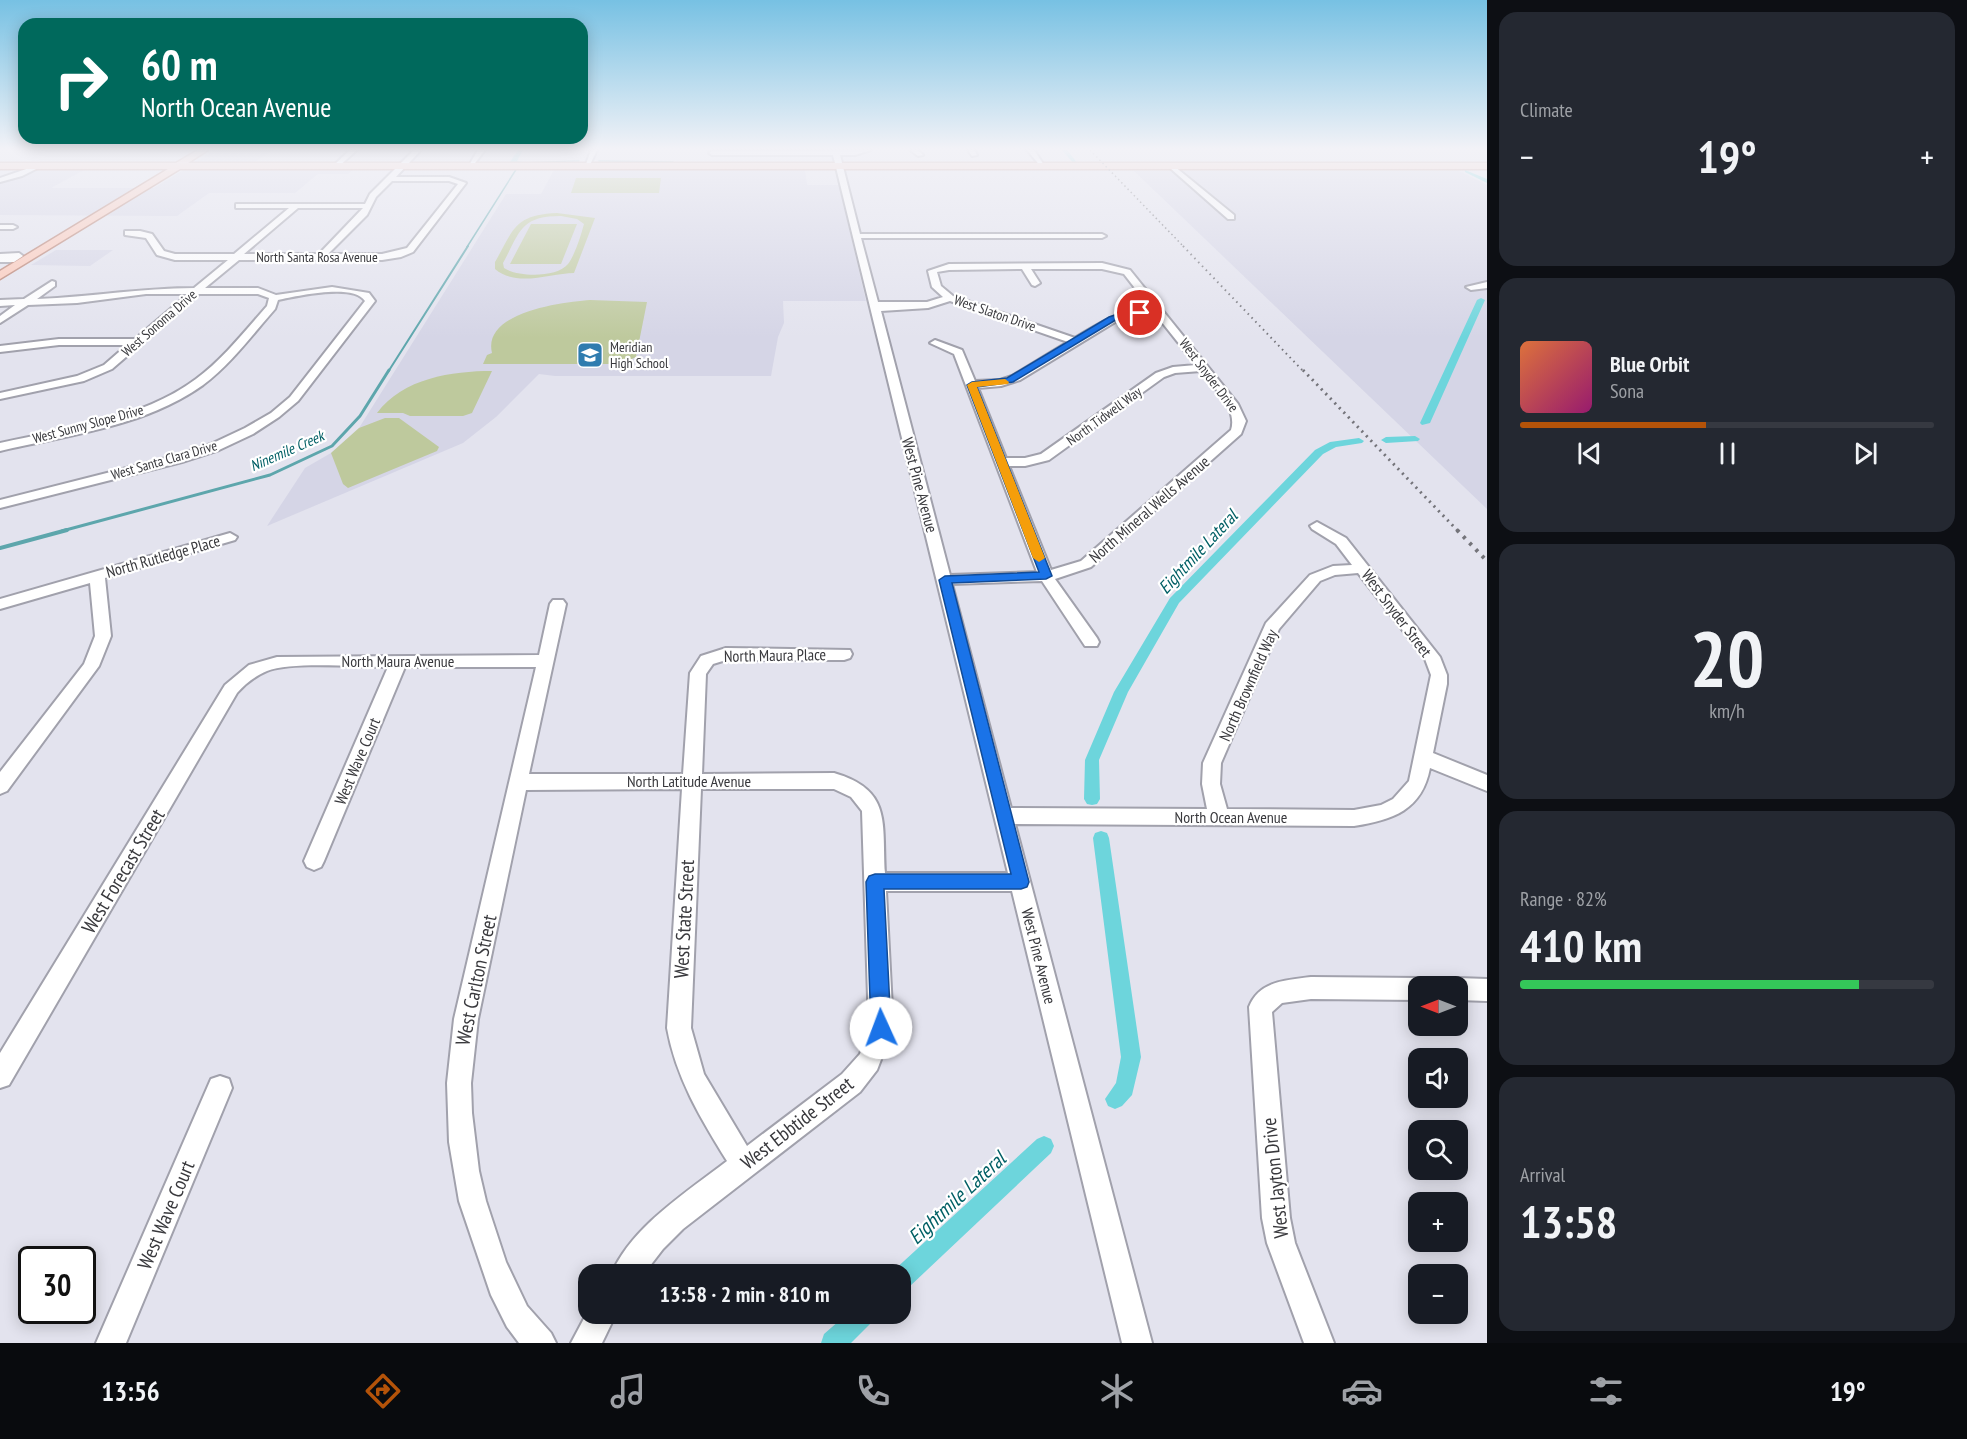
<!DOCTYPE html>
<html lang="en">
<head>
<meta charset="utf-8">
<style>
	:root { --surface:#171b24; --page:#242831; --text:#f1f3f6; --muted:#9ea1a6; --line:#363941; --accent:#b45309 }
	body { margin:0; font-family:"PT Sans Narrow",sans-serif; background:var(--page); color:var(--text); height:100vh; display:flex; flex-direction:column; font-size:22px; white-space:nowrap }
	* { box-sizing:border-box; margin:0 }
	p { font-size:20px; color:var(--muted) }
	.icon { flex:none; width:33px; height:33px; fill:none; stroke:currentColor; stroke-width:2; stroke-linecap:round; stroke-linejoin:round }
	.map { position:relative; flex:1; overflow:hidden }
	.drawer { display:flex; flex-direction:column; gap:12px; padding:12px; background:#0d0f14; width:480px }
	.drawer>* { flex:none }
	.hud { position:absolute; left:18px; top:18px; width:570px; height:126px; border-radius:18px; box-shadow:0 3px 15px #0003; background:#00695c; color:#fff; overflow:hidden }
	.needle { width:39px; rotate:270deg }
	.tools { position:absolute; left:1408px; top:976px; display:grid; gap:12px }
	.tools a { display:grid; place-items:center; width:60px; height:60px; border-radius:12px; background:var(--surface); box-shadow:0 3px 15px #0003; font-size:30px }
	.speed { position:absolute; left:18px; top:1246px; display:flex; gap:12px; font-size:30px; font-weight:700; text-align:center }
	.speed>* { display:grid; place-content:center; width:78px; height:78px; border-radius:50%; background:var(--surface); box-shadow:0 3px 15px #0003; line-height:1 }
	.speed .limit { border:3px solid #111; border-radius:9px; background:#fff; color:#111 }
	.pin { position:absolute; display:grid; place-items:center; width:51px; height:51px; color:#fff; margin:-26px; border:3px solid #fff; border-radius:50%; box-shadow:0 2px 6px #0007 }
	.me { position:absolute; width:66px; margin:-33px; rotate:358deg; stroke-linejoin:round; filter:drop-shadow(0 0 4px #0008) }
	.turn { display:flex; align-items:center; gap:21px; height:126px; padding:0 24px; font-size:27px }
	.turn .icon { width:78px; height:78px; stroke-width:2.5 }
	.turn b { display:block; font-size:42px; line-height:51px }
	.big { font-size:45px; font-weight:700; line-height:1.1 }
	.drawer .tile { flex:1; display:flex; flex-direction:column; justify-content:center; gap:9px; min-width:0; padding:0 21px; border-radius:18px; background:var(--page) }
	.drawer .dial { align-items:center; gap:0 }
	.dial b { font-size:78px; line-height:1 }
	.song { display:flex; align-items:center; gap:18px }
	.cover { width:72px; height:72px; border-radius:9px; background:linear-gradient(135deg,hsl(20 70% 55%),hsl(320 70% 35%)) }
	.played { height:6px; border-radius:3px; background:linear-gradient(90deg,var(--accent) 45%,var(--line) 45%) }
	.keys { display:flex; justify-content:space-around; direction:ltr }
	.heat { display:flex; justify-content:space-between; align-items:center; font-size:33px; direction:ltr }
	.charge { height:9px; border-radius:4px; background:linear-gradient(90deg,#34c759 82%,var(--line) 0) }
	.trip { position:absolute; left:578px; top:1264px; width:333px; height:60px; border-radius:18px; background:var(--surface); box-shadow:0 3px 15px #0003; font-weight:700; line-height:60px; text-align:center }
	.menu { display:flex; height:96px; justify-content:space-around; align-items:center; background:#090b0e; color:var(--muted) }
	.menu .icon { width:42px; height:42px }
	.menu .active { color:var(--accent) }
	.menu b { font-size:27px; color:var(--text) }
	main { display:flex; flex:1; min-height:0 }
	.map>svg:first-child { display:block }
</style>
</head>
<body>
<main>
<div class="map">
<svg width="1487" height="1343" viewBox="0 0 1487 1343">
	<rect width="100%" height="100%" fill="#e3e3ee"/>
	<path fill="#d5d5e6" d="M214 150H272L252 164H193Z
		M355 168 348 174H318L295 193H209L177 216 0 215V182L39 169H86L51 188H154L185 169Z
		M554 170H805L807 185H839L866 301H783L784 323 778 337 771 376H555L539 374 496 417 463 443 267 526 305 468 331 453 359 428 506 194H541Z
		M1134 171H1459L1487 185V509Z
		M56 250H113L90 266 31 265Z"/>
	<path fill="#bec99d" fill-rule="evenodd" d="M576 178H661L659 193H571Z
		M557 213 595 218 574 273C551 273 517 288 495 269V262C514 229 514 215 557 213ZM561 216 577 219 584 224C581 235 575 255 568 264 557 278 517 277 504 268L503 263C520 232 520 216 561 216Z
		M531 224H577L561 264H510Z
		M590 300 647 302 636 357 621 364H483L487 355 492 353C482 312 563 302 590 300Z
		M492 371 472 413 463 416H410L403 413H377C403 378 452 371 492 371Z
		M385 418H399L439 447 437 451 348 488 343 484 331 453 359 428Z"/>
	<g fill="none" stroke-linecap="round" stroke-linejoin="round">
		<path stroke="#5da6ac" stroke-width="1.5" d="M599 161 673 162
			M521 163 579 161
			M467 247 517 168"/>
		<path stroke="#5da6ac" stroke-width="2" d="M388 372 468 246"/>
		<path stroke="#5da6ac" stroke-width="3" d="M62 531 270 475 332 446 360 416 389 370"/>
		<path stroke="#5da6ac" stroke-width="4" d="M0 548 67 530"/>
		<path fill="#6dd5dc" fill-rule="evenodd" d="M518 150H523L517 161 523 162V164L510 162Z
			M1062 150H1067L1078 164H1074Z
			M1465 170 1487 179V183L1465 172Z
			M1481 298 1485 300 1430 423 1422 425 1420 423 1477 300Z
			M1415 436 1420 439 1418 441 1386 443 1381 440 1386 437Z
			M1359 438 1364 441 1362 443 1336 447 1323 454 1179 603 1128 692 1099 760 1100 799 1097 804 1092 805 1087 804 1084 799 1085 760 1114 692 1170 598 1315 450 1330 442Z
			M1101 831 1107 833 1109 838 1141 1057 1132 1095 1122 1106 1115 1109 1108 1106 1105 1099 1116 1083 1121 1057 1093 838 1095 833Z
			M1044 1136 1051 1139 1054 1146 1051 1153 908 1288 900 1292V1275H891L892 1272 1037 1139Z
			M847 1314H876L872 1322 851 1343H821L824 1334Z"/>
		<defs>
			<path id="minor" d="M350 150H357L338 167H334V165Z
				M414 150H421L396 177H449L466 183 413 252 401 257 382 260H239L205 288H258L276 295 332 287 369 293 375 301 298 401 279 417 253 434 219 450 182 462 0 508V500L174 456 211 444 245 428 271 413 290 397 365 301C354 283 296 296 278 300L275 309C252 335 231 364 203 385 144 427 68 435 0 451V443C66 428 141 420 196 379 223 359 245 331 267 306L269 298 258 294H199L112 369 84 381 0 399V393L77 376 104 365 127 345H59L0 352V346L59 339H135L188 294H146L77 303 28 305 0 323V316L15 305 0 306V300L24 299 52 281 55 282V286L37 299C90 297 141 288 194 288L228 260H175L157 255 146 238 125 235V231H140L152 234 164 251 175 254H234L289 208H236V204H365L370 194ZM392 181H449L458 184 407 248 382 254H328L367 215 376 197ZM298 208H363L319 254H244Z
				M478 150H485L472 167H468Z
				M591 150H597L589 167H585Z
				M871 150 855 155H840L860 234H1102L1106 236 1102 238H861L878 302H927L943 297 932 287 928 271 949 264 1102 263 1130 270 1238 404 1246 421 1241 434 1091 567 1055 579 1097 638 1099 642 1097 646H1085L1042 581 952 584 1011 808 1207 809 1202 784 1203 763 1266 623 1310 575 1333 566 1352 565 1336 544 1312 529 1310 526 1317 522 1346 538 1440 657 1447 675V684L1433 753 1487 775V791L1430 768C1422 810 1393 820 1354 826L1015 824 1152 1343H1122L1012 891H886L893 1028 877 1070 860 1092 683 1229 663 1249 643 1275H611C631 1227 687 1192 727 1161 701 1119 676 1078 667 1028L682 789 526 790 478 1019 471 1083 472 1113 479 1171 486 1201 506 1262 527 1306 551 1333 556 1343H519L507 1327 491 1295 459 1201 449 1142 447 1083 454 1019 536 667H405L324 861 321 867 314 870 307 867 304 861 388 667C359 667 291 661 267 671 255 676 245 684 237 693L9 1085 0 1088V1053L225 685 249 665 277 657 539 655 550 604 553 600H563L566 604 529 774H683L690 673 701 656 726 648 850 650 852 654 850 658 844 660H726L713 664 706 674 702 774 834 773C892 790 882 822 885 873H1008L833 155H712L709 153 712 151ZM1022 269 1032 285 1035 286 1040 283 1031 269H1102L1124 274 1152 310C1117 310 1105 320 1075 338L953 296 941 286 937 272 949 270ZM950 301 1068 342 1012 376 1000 380 975 381 962 350 935 340 930 343 954 354 1037 572 950 575 881 311 928 308ZM1132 316H1157L1196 365 1173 367 1156 373 1041 454 1025 458H1006L978 388 1001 386 1020 380 1120 319ZM1201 371C1213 387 1238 408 1231 430L1081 561 1051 570 1009 466H1025L1049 460 1164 377 1175 373ZM1358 573 1425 659 1431 675 1409 781 1393 799 1381 805 1354 810 1227 809 1220 784 1221 763 1279 629 1320 581 1335 575ZM701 789H834L851 797 862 811 869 1028 860 1054 842 1074 747 1146 704 1074 691 1028Z
				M910 150H918L923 155 918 156Z
				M968 150H974L977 155 972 156Z
				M1027 150H1034L1046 168H1042Z
				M35 166 40 167 22 176 0 182V178Z
				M1170 166H1174L1234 215V219H1228L1170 168Z
				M0 225H13L17 227 13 229H0Z
				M0 254 19 253 23 256 14 262H0Z
				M1487 282V288L1471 290 1466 287Z
				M230 533 237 537 235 540 105 578 111 636 99 666 7 791 0 794V772L84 664 95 636 90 583 0 609V599Z
				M1311 977 1419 978 1427 981 1429 987H1419V1000L1311 999 1282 1003 1272 1012 1290 1218 1295 1243 1334 1343H1304L1267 1243 1262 1218 1249 1007C1259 981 1286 980 1311 977Z
				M1458 978 1487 979V1001L1458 1000V987H1448L1450 981Z
				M220 1076 229 1079 232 1088 126 1343H96L211 1079Z
				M588 1311V1314H616L602 1343H571Z"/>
			<path id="major" d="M198 150H208L188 163H1487V169H180L0 279V271L168 169H0V163H176Z"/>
		</defs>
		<use href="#minor" stroke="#a1a1ac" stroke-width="4"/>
		<use href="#major" stroke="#b87d6c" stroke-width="3"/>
		<use href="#minor" fill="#fff" fill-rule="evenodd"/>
		<use href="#major" fill="#fdc7b6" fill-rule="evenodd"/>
		<path stroke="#74747a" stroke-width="1.5" stroke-dasharray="1.5 3" stroke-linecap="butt" d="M1090 150 1184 247"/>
		<path stroke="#74747a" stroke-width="2" stroke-dasharray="1.5 4" stroke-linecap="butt" d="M1183 246 1304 372"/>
		<path stroke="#74747a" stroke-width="3" stroke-dasharray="2 4.5" stroke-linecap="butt" d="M1303 370 1458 531"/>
		<path stroke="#74747a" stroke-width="4" stroke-dasharray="3 6" stroke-linecap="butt" d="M1457 530 1487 561"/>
	</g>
	<linearGradient id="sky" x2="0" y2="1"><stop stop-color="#77c1e3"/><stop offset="0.44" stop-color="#f2f2f7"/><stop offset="1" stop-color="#f2f2f7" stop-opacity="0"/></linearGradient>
	<rect width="1487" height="338" fill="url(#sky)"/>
	<path fill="#1a73e8" stroke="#114b97" stroke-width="1.5" d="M1140 311H1143V315L1114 321 1013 382 977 387 1052 576 1046 579 952 583 1029 882 1027 887 1021 889H884L891 1028 888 1035 881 1037 874 1035 871 1028 866 882 869 876 875 874H1011L939 580 945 576 1039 572 967 385 972 382 1007 378 1109 317 1124 312Z"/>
	<path fill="#f59e0b" d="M1005 379 1009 382 1008 384 977 387 1045 558 1039 562 1033 558 967 385 972 382Z"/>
	<defs>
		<symbol id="school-square" viewBox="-11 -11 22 22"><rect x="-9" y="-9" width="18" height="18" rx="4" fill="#2f7caf" stroke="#fff"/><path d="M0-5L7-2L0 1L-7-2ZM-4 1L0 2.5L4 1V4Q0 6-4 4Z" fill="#fff"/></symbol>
	</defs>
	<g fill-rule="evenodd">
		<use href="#school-square" x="575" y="340" width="30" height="30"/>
	</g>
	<g text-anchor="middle" stroke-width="4.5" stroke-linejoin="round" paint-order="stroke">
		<g font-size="14" fill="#39393d" stroke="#fff">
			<text x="317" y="262">North Santa Rosa Avenue</text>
			<text transform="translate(995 313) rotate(19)" y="5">West Slaton Drive</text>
			<text transform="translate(159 323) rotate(-41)" y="5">West Sonoma Drive</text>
			<text transform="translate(1209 375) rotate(53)" y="5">West Snyder Drive</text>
			<text transform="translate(1104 416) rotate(-36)" y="5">North Tidwell Way</text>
			<text transform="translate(88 424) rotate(-15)" y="5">West Sunny Slope Drive</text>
			<text transform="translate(164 460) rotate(-16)" y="5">West Santa Clara Drive</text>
		</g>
		<g font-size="14" fill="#39393d" stroke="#fff" text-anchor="start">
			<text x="610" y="352">Meridian<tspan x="610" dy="16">High School</tspan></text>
		</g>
		<g font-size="15" font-style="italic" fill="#005f65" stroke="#fff">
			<text transform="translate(287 451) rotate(-24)" y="5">Ninemile Creek</text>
		</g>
		<g font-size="16" fill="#39393d" stroke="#fff">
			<text transform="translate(920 485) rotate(75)" y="6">West Pine Avenue</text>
			<text transform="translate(1149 509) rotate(-41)" y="6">North Mineral Wells Avenue</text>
			<text transform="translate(163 556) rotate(-16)" y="6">North Rutledge Place</text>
			<text transform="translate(1397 613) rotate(53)" y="6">West Snyder Street</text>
			<text transform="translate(775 655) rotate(-1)" y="6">North Maura Place</text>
			<text x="398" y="667">North Maura Avenue</text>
			<text transform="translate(1248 685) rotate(-66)" y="6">North Brownfield Way</text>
			<text transform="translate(357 761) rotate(-67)" y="6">West Wave Court</text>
			<text x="689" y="787">North Latitude Avenue</text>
			<text x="1231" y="823">North Ocean Avenue</text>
			<text transform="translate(1039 956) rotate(76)" y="6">West Pine Avenue</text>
		</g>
		<g font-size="18" font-style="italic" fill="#005f65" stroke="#fff">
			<text transform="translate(1198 552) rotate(-47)" y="6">Eightmile Lateral</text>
		</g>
		<g font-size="20" fill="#39393d" stroke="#fff">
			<text transform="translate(123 871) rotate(-59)" y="7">West Forecast Street</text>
			<text transform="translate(684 919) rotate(-87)" y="7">West State Street</text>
			<text transform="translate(476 980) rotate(-78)" y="7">West Carlton Street</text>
			<text transform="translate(797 1123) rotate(-38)" y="7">West Ebbtide Street</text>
			<text transform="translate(1275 1178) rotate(-96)" y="7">West Jayton Drive</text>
			<text transform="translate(166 1215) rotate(-67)" y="7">West Wave Court</text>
		</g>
		<g font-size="21" font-style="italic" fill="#005f65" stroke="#fff">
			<text transform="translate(957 1198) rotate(-43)" y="7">Eightmile Lateral</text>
		</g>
	</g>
</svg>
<div class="tools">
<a><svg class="needle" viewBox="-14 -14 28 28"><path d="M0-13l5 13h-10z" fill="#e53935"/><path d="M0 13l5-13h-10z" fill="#9ea1a6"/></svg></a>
<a><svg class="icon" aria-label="sound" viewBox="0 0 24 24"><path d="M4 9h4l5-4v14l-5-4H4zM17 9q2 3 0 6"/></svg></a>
<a><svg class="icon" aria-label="search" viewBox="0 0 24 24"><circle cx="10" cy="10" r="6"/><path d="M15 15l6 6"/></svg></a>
<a>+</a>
<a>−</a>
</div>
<div class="speed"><div class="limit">30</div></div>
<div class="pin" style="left:1140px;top:313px;background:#d93025"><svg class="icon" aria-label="arrive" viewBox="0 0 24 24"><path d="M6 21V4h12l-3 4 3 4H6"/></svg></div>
<svg class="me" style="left:881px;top:1028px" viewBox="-20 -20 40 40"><circle r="19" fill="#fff"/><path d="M0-13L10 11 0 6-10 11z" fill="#1a73e8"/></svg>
<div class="trip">13:58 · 2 min · 810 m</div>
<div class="hud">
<div class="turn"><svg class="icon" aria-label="right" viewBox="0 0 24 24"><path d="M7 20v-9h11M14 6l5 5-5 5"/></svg><div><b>60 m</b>North Ocean Avenue</div></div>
</div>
</div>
<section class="drawer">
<div class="tile"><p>Climate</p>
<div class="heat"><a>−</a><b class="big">19°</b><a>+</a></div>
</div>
<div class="tile">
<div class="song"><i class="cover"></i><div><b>Blue Orbit</b><p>Sona</p></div></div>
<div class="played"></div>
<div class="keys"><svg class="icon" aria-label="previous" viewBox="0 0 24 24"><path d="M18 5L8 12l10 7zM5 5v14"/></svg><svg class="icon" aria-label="pause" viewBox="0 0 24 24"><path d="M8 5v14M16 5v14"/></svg><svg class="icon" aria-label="next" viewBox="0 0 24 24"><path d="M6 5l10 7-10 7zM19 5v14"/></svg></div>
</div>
<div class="tile dial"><b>20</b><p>km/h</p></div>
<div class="tile"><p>Range · 82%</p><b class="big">410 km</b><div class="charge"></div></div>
<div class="tile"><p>Arrival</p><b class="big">13:58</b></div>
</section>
</main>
<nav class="menu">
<b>13:56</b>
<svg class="icon active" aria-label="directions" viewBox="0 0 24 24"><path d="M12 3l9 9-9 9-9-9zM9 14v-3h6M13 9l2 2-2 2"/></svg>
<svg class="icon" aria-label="music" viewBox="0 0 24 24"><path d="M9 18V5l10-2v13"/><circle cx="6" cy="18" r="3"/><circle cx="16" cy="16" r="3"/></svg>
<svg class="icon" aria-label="phone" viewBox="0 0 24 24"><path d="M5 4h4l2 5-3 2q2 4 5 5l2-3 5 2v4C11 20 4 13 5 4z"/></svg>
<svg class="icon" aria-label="climate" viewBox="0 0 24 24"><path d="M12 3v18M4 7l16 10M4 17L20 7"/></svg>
<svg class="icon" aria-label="car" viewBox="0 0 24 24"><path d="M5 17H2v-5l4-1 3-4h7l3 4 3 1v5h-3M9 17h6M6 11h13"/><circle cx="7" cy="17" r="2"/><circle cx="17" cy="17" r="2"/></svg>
<svg class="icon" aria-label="filters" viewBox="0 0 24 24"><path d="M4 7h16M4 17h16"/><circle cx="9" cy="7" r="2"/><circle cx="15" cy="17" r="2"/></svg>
<b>19°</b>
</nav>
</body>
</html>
